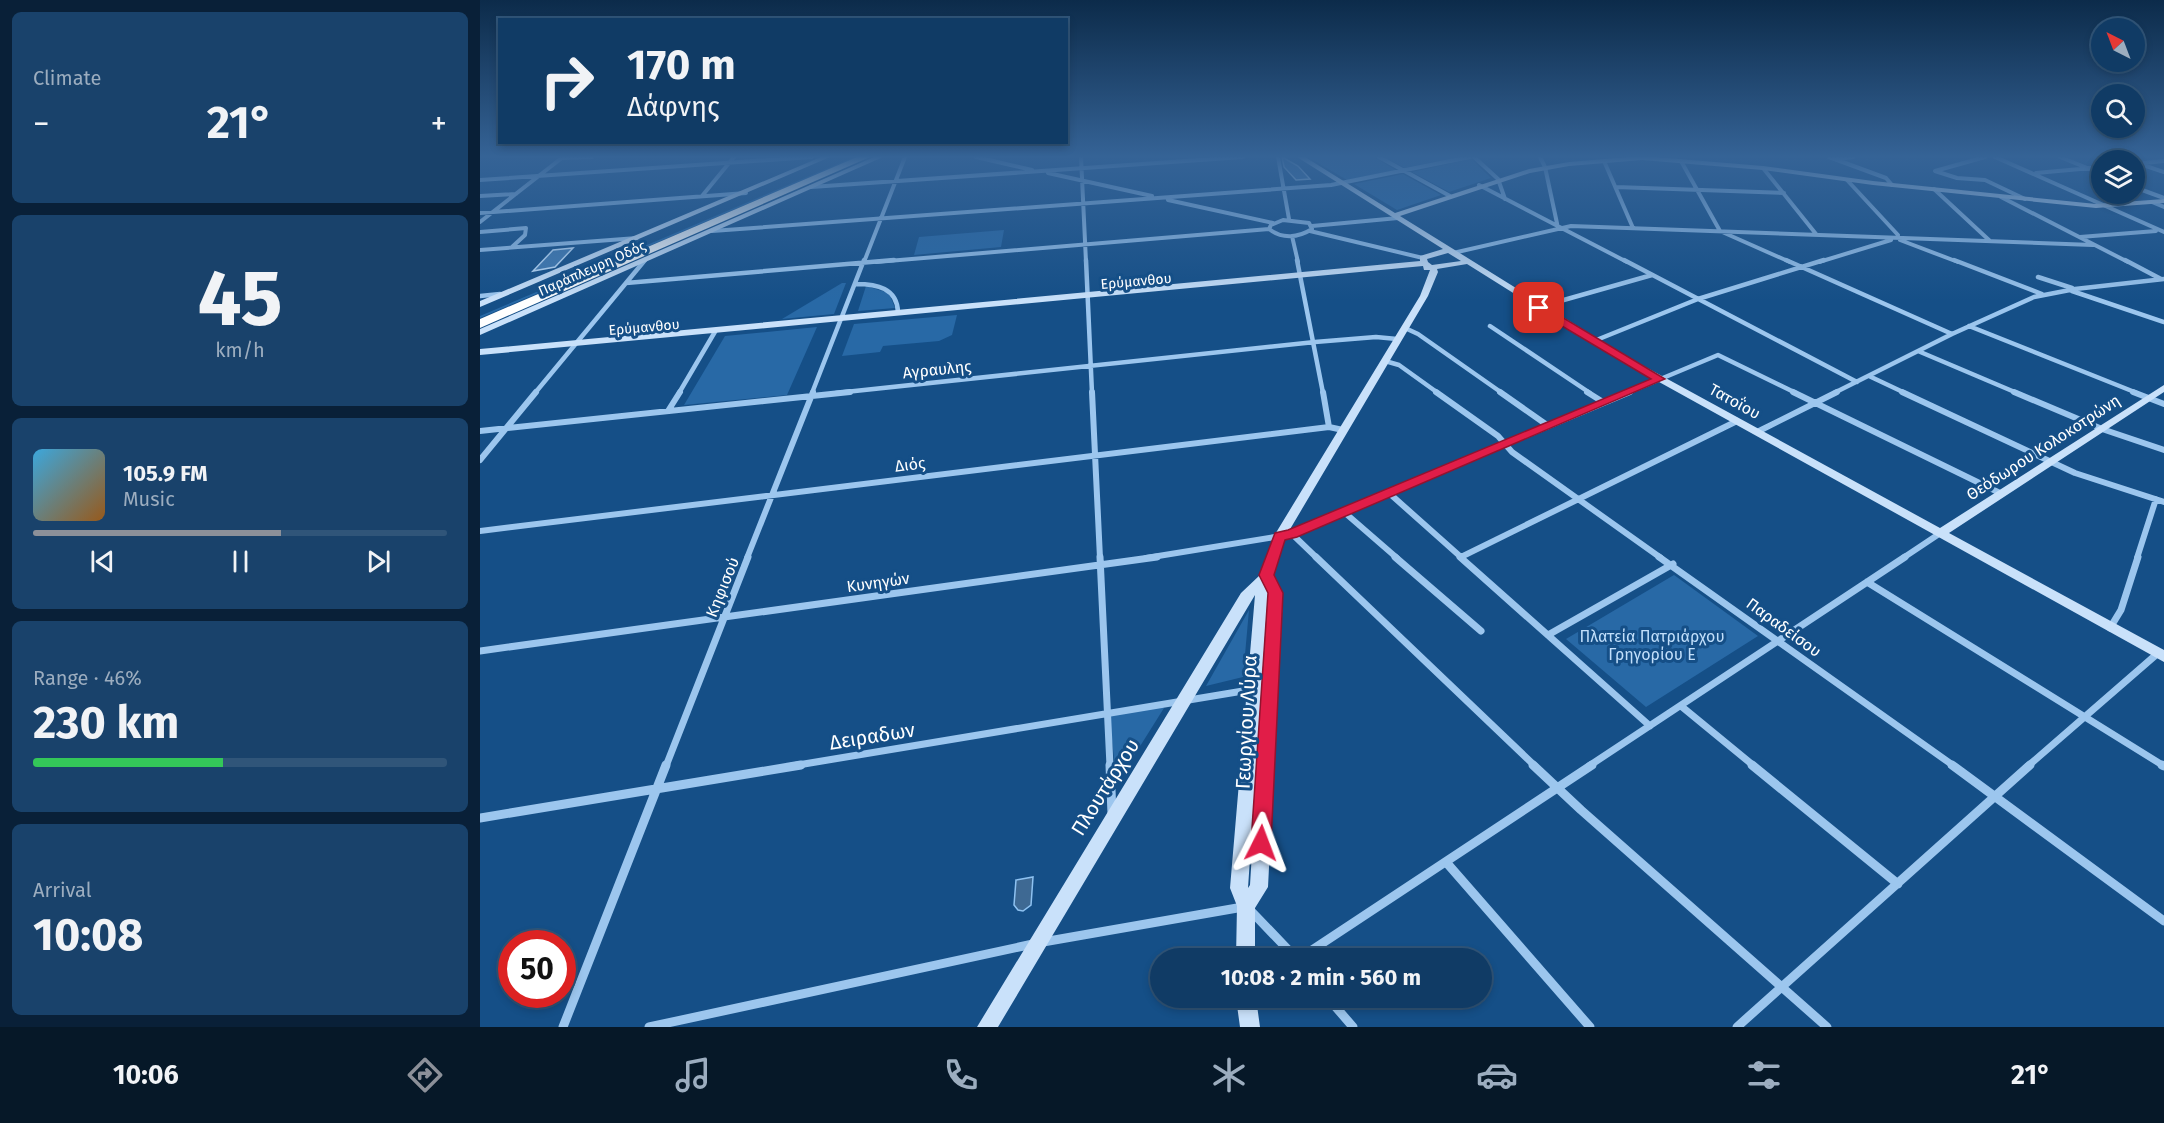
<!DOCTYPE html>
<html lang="en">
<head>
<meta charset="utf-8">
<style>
	:root { --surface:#103b65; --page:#19426b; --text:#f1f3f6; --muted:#9cadbf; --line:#305579; --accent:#8c9099 }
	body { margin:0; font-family:"Fira Sans",sans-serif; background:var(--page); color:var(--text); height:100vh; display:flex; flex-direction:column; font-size:22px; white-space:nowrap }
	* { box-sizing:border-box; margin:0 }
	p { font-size:20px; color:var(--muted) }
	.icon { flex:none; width:33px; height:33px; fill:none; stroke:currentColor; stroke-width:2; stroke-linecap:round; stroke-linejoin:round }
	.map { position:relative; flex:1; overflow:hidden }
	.details { display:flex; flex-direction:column; gap:12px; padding:12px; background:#092038; width:480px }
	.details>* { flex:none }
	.hud { position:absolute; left:18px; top:18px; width:570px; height:126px; border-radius:0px; box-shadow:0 3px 9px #0003,0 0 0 2px var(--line); background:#103b65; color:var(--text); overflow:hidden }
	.needle { width:39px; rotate:318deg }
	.tools { position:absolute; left:1611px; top:18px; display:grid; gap:12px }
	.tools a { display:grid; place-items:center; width:54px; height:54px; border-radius:50%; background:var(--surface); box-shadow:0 3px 9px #0003,0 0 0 2px var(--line); font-size:30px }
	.speed { position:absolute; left:18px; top:930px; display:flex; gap:12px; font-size:30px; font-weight:700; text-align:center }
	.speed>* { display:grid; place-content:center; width:78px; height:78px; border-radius:50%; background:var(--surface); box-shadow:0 3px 9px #0003,0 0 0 2px var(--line); line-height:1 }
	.speed .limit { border:9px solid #d22; background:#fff; color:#111 }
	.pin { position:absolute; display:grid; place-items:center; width:51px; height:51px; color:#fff; margin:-26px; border-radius:12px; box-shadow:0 3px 9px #0006 }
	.me { position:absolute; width:66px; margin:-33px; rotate:3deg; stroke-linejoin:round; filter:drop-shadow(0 0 4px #0008) }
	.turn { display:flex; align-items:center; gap:21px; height:126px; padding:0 30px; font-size:27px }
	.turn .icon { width:78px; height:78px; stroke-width:2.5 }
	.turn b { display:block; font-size:42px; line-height:51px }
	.big { font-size:45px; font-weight:700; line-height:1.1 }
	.details .card { flex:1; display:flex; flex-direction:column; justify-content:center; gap:9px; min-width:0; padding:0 21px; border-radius:9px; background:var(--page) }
	.details .dial { align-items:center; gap:0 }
	.dial b { font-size:78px; line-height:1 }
	.song { display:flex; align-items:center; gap:18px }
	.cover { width:72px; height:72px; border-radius:9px; background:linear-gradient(135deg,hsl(200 70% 55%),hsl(30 70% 35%)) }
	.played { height:6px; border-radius:3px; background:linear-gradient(90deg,var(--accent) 60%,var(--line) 60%) }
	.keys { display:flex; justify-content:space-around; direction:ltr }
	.heat { display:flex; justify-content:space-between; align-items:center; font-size:33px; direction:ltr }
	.charge { height:9px; border-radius:4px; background:linear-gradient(90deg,#34c759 46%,var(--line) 0) }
	.trip { position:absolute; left:670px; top:948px; width:342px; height:60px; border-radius:30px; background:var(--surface); box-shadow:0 3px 9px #0003,0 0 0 2px var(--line); font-weight:700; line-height:60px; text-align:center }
	.tab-bar { display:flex; height:96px; justify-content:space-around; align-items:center; background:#061828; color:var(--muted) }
	.tab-bar .icon { width:42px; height:42px }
	.tab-bar .selected { color:var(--accent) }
	.tab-bar b { font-size:27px; color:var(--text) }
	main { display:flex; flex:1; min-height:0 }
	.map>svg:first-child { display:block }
</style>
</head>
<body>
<main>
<section class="details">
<div class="card"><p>Climate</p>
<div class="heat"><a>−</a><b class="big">21°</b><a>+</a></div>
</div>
<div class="card dial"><b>45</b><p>km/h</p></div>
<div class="card">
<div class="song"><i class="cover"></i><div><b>105.9 FM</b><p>Music</p></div></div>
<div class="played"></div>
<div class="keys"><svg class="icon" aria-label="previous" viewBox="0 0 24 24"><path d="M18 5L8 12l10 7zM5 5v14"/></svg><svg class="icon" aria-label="pause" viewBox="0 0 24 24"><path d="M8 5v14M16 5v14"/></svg><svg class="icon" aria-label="next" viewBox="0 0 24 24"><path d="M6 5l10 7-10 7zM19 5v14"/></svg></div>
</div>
<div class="card"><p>Range · 46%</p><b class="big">230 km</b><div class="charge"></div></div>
<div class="card"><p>Arrival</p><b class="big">10:08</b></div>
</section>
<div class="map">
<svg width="1684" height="1027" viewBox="0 0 1684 1027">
	<rect width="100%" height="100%" fill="#154f87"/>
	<path fill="#2869a6" d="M374 157H378L0 318V316Z
		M828 157H893L916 170 867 180Z
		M904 157H977L925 168Z
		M991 159 1011 178 969 192 932 172Z
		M923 174 961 195 917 210 874 184Z
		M524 230 521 247 434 255 439 237Z
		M362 283H366L354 314 302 319Z
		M386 286 409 293 415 308 378 311Z
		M477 315 472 335 459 341 403 346 400 352 362 356 374 324Z
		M337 327 307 395 204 405 245 336Z
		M1194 575 1278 636 1166 707 1086 639Z
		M769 610 763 677 726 686Z
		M681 706 684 708 637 783 629 715Z"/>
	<path fill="#3e6993" stroke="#8ec2f1" stroke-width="1.5" d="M553 877 551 905 543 911 538 910 534 905 536 880Z"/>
	<path fill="#427bb2" stroke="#c1dffb" stroke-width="1.5" d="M802 157 818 166 830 179 816 180 804 167Z
		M93 248 75 267 53 271 73 250Z"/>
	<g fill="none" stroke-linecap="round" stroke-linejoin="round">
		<path stroke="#9cc6ee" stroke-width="4" d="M496 157 552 170
			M601 157 606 262
			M798 157 809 219
			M899 157 970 196
			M994 157 1018 179 1025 199
			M1060 157 1065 167 1078 228
			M1349 157 1406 178 1412 185
			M1505 157 1455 171 1477 178 1505 180 1545 199
			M1515 157 1684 232
			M1580 157 1622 174
			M1643 157 1652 160
			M82 158 112 157
			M1357 159 1373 157
			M1124 161 1153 228
			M1201 161 1240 231 1310 262
			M1654 162 1684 172
			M1664 163 1684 161
			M1283 168 1336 234
			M568 173 672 196
			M1556 173 1622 167
			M0 180 332 157
			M1367 180 1418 235 1417 238
			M999 185 1147 262
			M331 187 763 157
			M1136 187 1304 193
			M1654 187 1684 198
			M1454 189 1510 241
			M0 196 36 194
			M222 196 254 157
			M1521 197 1648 262
			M688 200 793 223
			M1672 202 1684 207
			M0 213 266 193
			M803 220 829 223 832 229C818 238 802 239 789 229L791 225Z
			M0 222 83 157
			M832 226 918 218
			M232 231 851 185 990 157
			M830 231 943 258
			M0 232 46 228 45 235 32 247
			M812 236 818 262
			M1600 237 1676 231
			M1420 240 1478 262
			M0 250 157 238
			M973 253 1091 226 1613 245
			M163 262 165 260
			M384 262 425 157
			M396 262 789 229
			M1339 262 1411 240"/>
		<path stroke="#9cc6ee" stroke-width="4.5" d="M606 260 612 393
			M817 260 843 393
			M1144 260 1377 382
			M1306 260 1472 334
			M1474 260 1562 294
			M1645 260 1681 279
			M1558 277 1592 288
			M146 283 414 260
			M376 284C397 284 417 288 418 312
			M1592 291 1684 322
			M0 296 20 294
			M1059 307 1172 275
			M1010 326 1110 393
			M1489 326 1657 393
			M925 328 938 334 1022 393
			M1114 341 1218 299 1344 260
			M1438 351 1537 393
			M905 361 919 365 958 393
			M1389 376 1425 393
			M55 393 165 260
			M199 393 236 330
			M332 393 384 260
			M356 393 835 342 896 337 917 339
			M1147 393 1238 355 1316 393
			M1354 393 1472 334 1554 297 1595 289 1684 279"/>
		<path stroke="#9cc6ee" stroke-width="6" d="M612 392 620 558
			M843 392 849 427
			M956 392 1018 436 1032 452 1181 558
			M1020 392 1067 425
			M1107 392 1123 402
			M1313 392 1522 494
			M1422 392 1595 473 1684 502
			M1534 392 1622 429 1684 450
			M1653 392 1684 404
			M188 411 200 392
			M0 431 370 392
			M1277 432 1357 392
			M0 460 56 392
			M909 493 982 558
			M864 512 917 558
			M0 531 849 427 863 430
			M812 534 837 558
			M981 557 1257 421
			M267 558 333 392
			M666 558 807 535 1150 392
			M1423 558 1459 534
			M1657 558 1676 499"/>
		<path stroke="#9cc6ee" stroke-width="7" d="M620 557 630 766
			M836 557 1055 766
			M915 557 1001 631
			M980 557 1170 726
			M1179 557 1474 766
			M1387 582 1684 766
			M1630 628 1641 610 1658 557
			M1068 635 1193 564
			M0 651 677 557
			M1201 706 1274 766
			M186 766 268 557
			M312 766 775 689
			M1109 766 1425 557
			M1548 766 1677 654"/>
		<path stroke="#9cc6ee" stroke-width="9" d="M630 765 632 814
			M1053 765 1101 810 1347 1027
			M1272 765 1418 884
			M1472 765 1684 921
			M1682 765 1684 766
			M0 818 321 765
			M966 862 1110 1027
			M771 911 816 958
			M563 942 763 907
			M820 958 1112 765
			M848 998 873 1027
			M83 1027 186 765
			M169 1027 553 944
			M1257 1027 1550 765"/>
		<path fill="#c9e1fa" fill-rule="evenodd" d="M341 157H350L0 307V301Z
			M394 157H403L0 335V329Z
			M817 157H825L915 213 1049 169 1089 162 1149 157H1175L1283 166 1393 181 1616 204 1684 199V203L1616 208 1393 185 1283 170 1162 160 1089 166 1050 173 920 216 1149 358 1460 528 1684 385V392L1469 533 1684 650V662L1143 362 987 264 957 269 958 272 948 296 806 536 792 575 803 593 788 887 775 908V958H756L757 906 750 888 775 595 518 1027H497L761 593 780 575 794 536 940 296 950 270H944L943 266 0 355V349L940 261V256L963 249ZM968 253 981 261 952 265 948 262 947 259ZM788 591 770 885 768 888Z
			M756 998H776L780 1027H760Z"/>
		<path fill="#fff" fill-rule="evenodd" d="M377 157H390L0 328V319Z"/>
	</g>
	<linearGradient id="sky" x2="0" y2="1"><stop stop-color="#0c2b4a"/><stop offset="0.52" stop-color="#356396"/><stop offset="1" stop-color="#356396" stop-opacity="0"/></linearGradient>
	<rect width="1684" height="301" fill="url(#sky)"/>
	<path fill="#e11d48" stroke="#92132f" stroke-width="1.5" d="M1055 305H1062L1185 379 817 537 805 540 794 575 803 593 791 843 788 849 781 851 774 849 771 843 788 593 779 575 795 533 808 530 1171 379 1055 310Z"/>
	<g text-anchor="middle" stroke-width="6" stroke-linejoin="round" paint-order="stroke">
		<g font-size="14" fill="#fff" stroke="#154f87">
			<text transform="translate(112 268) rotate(-24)" y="5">Παράπλευρη Οδός</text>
			<text transform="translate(656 281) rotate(-5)" y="5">Ερύμανθου</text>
			<text transform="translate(164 327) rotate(-5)" y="5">Ερύμανθου</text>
		</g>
		<g font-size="16" fill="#fff" stroke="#154f87">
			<text transform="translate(457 369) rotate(-6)" y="6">Αγραυλης</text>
			<text transform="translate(1255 401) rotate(29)" y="6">Τατοΐου</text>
			<text transform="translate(1563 447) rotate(-33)" y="6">Θεόδωρου Κολοκοτρώνη</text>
			<text transform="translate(430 464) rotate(-7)" y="6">Διός</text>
			<text transform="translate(398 582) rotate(-8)" y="6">Κυνηγών</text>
			<text transform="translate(242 587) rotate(-68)" y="6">Κηφισού</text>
			<text transform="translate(1304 627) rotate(36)" y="6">Παραδείσου</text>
		</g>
		<g font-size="16" fill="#c1dffb" stroke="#154f87">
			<text x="1172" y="642">Πλατεία Πατριάρχου<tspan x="1172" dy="18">Γρηγορίου Ε</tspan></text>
		</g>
		<g font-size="20" fill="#fff" stroke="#154f87">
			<text transform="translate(766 722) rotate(-87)" y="7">Γεωργίου Λύρα</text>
			<text transform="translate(392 736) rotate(-9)" y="7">Δειραδων</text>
			<text transform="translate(625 787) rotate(-58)" y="7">Πλουτάρχου</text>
		</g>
	</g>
</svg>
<div class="tools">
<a><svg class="needle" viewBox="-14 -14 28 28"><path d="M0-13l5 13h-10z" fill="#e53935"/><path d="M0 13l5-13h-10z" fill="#9cadbf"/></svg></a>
<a><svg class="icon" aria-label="search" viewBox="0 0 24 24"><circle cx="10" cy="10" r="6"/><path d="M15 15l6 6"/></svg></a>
<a><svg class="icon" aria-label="layers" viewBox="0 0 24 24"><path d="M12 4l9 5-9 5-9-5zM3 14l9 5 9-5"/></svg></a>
</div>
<div class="speed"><div class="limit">50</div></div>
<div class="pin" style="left:1059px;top:308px;background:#d93025"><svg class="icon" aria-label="arrive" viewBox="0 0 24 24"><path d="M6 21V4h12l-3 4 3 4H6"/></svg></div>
<svg class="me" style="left:781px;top:843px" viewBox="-20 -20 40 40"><path d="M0-17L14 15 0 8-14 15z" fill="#e11d48" stroke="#fff" stroke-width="4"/></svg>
<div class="trip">10:08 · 2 min · 560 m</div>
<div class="hud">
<div class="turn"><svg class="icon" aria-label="right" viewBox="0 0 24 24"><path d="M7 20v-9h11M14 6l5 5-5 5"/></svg><div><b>170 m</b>Δάφνης</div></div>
</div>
</div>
</main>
<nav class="tab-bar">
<b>10:06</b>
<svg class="icon selected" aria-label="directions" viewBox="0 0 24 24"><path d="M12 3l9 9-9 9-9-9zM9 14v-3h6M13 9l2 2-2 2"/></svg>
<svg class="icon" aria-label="music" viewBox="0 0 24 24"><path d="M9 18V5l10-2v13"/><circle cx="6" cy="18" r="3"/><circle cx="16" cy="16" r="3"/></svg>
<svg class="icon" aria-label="phone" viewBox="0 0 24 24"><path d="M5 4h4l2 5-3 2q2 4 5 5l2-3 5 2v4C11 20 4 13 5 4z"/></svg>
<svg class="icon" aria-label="climate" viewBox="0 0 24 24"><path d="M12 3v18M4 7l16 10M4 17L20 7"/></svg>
<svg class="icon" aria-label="car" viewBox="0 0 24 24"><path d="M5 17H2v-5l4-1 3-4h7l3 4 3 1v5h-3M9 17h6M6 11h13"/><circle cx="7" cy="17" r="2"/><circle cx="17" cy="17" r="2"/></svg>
<svg class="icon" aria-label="filters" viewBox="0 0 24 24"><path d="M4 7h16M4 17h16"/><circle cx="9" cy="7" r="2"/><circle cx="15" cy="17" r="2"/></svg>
<b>21°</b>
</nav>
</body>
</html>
